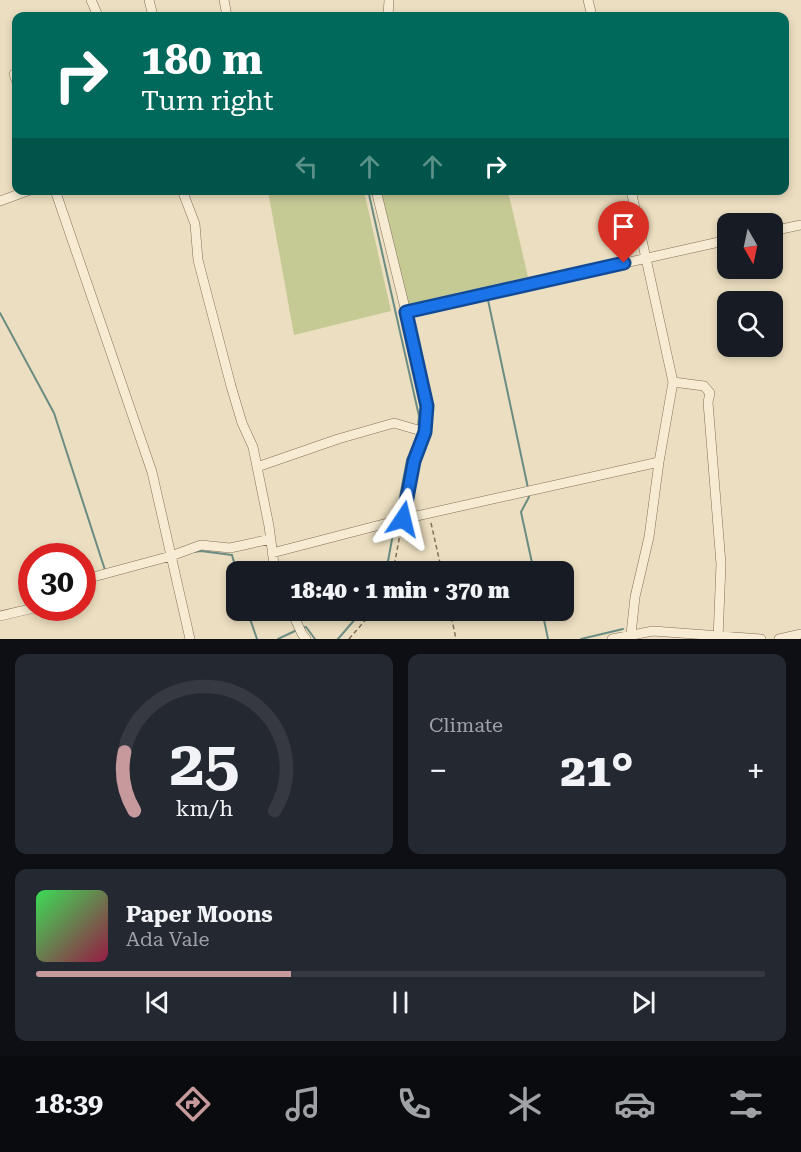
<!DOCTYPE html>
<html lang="en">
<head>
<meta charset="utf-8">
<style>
	:root { --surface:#171b24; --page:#242831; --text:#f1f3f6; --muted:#9ea1a6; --line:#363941; --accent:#c6999c }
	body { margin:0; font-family:"Roboto Serif",serif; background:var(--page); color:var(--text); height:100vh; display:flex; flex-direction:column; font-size:22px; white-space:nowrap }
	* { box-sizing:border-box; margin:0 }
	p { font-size:20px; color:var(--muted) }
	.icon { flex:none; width:33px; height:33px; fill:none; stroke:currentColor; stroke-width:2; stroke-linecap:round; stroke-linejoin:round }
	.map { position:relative; height:639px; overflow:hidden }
	.panel { display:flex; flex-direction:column; gap:15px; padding:15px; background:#0d0f14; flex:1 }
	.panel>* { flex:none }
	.guide { position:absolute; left:12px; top:12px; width:777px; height:183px; border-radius:12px; box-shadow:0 3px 9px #0003; background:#00695c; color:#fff; overflow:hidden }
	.needle { width:39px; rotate:171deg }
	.controls { position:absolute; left:717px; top:213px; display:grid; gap:12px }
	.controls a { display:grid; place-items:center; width:66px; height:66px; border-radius:12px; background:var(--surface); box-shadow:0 3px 9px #0003; font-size:30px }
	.speed { position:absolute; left:18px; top:543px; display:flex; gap:12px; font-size:30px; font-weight:700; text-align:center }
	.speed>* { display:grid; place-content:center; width:78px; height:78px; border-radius:50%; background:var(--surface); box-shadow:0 3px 9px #0003; line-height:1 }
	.speed .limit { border:9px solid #d22; background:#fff; color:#111 }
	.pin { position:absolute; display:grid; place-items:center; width:51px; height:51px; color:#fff; margin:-62px -26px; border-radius:50% 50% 50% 0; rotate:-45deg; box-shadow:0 0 6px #0007 }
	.pin .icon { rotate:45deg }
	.me { position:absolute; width:66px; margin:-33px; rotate:10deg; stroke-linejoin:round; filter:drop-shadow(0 0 4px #0008) }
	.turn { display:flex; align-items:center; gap:21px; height:126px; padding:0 30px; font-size:27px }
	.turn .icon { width:78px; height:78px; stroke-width:2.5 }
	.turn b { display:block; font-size:42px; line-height:51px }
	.lanes { display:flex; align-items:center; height:57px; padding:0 30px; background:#0003; justify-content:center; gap:30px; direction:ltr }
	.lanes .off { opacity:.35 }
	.big { font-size:45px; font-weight:800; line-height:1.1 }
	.panel .card { flex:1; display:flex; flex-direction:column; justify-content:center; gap:9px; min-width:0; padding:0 21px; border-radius:12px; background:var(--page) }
	.panel .dial { align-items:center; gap:0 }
	.dial svg { height:156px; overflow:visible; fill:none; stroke:var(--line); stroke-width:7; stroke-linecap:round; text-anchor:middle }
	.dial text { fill:var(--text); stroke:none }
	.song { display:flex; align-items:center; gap:18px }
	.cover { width:72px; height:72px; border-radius:9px; background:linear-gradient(135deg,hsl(130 70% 55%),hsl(340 70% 35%)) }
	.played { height:6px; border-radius:3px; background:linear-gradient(90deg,var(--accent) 35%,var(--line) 35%) }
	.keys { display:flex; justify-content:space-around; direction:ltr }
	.heat { display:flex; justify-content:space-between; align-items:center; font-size:33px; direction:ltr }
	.panel .tiles { flex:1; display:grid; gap:15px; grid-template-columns:1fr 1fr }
	.card:last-child { grid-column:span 2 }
	.trip { position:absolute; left:226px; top:561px; width:348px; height:60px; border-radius:12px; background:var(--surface); box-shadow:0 3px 9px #0003; font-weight:800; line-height:60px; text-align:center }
	.menu { display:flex; height:96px; justify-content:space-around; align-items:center; background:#090b0e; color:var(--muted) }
	.menu .icon { width:42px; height:42px }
	.menu .active { color:var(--accent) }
	.menu b { font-size:27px; color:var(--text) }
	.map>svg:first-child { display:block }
</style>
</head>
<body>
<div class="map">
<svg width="801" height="639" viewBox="0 0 801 639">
	<rect width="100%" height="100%" fill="#ecdec0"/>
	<path fill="#c5ca95" d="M268 191H364L391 311 294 335Z
		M381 191H508L528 277 409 306Z"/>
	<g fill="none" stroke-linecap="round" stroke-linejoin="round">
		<path stroke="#6b8c83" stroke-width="2" d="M368 190 419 416 418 428
			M488 300 528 488
			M0 313 54 413 105 570
			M528 494 529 497 521 512 534 572
			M396 518 407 460 418 434
			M193 552 201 551 232 555 237 573
			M386 572 395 523
			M247 610 257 639
			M542 610 548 639
			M302 628 306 627 315 639
			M278 639 297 630
			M338 639 363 610
			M581 639 623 629"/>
		<defs>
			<path id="minor" d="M91 0 98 16
				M149 0 153 16
				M224 0 227 16
				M588 0 592 16
				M388 16 389 0
				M14 74 16 80
				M55 190 152 472 190 639
				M182 190 195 224 198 260 231 386 242 423 253 447 269 526 275 572
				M376 190 406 312
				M0 201 30 190
				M772 231 801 225
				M673 382 704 386 710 393 708 402 721 564 718 639
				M257 467 338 439 394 423 425 432
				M403 519 414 461 425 432 427 406 406 312 728 240
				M272 553 403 519 659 462
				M82 580 171 556 201 545 230 548 271 539
				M291 610 302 634 306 639
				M0 616 34 608
				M631 634 635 597 649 537 659 462 673 382 631 190
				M612 639 653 631 761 639
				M779 639 801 634"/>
		</defs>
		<use href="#minor" stroke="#856f59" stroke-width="10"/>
		<path stroke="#856f59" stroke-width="1.5" stroke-dasharray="4.5 3" stroke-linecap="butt" d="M431 523 442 572
			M393 572 401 529
			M450 610 456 639
			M349 639 374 610"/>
		<use href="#minor" stroke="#f7ecd3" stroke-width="9"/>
	</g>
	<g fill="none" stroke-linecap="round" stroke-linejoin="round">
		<defs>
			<path id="route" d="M403 519 414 461 425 432 427 406 406 312 624 263"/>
		</defs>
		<use href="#route" stroke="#114b97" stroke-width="15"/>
		<use href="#route" stroke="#1a73e8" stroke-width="10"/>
	</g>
</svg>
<div class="controls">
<a><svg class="needle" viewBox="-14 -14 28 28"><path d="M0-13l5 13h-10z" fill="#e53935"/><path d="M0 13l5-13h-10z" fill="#9ea1a6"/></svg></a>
<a><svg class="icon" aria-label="search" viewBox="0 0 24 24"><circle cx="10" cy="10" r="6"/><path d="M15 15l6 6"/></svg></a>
</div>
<div class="speed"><div class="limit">30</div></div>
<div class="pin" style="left:624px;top:263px;background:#d93025"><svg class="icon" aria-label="arrive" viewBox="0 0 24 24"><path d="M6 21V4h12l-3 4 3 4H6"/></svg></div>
<svg class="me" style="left:403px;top:519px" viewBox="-20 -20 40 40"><path d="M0-17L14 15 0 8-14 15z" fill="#1a73e8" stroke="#fff" stroke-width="4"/></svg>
<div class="trip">18:40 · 1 min · 370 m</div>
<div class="guide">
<div class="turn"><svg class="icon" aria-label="right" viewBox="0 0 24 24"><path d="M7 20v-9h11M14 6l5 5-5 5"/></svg><div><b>180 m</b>Turn right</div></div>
<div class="lanes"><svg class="icon off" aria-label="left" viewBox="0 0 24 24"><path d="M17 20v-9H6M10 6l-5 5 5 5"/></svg><svg class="icon off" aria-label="ahead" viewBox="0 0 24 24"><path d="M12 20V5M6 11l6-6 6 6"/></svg><svg class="icon off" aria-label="ahead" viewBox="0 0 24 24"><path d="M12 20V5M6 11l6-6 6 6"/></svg><svg class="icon" aria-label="right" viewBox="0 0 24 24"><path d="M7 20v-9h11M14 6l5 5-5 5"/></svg></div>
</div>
</div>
<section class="panel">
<div class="tiles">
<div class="card dial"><svg viewBox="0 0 100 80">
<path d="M14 69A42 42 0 1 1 86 69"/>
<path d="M14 69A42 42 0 0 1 9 39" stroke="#c6999c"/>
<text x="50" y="56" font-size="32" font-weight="700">25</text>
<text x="50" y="72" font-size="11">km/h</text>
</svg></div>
<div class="card"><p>Climate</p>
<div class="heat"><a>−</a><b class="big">21°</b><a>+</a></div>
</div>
<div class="card">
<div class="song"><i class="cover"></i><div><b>Paper Moons</b><p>Ada Vale</p></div></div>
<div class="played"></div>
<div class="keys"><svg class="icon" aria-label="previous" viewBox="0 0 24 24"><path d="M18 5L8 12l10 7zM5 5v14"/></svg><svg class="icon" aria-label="pause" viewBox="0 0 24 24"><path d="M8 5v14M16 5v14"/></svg><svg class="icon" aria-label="next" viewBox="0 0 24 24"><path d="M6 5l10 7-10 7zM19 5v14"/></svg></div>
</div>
</div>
</section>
<nav class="menu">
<b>18:39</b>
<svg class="icon active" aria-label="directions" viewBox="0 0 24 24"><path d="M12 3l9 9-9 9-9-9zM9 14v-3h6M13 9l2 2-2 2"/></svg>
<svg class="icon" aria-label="music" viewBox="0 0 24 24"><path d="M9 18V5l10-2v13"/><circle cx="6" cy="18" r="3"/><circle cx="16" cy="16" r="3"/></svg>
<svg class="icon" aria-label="phone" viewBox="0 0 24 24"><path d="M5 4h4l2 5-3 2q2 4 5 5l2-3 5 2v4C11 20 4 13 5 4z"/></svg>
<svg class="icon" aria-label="climate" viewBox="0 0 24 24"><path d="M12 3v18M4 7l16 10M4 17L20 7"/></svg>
<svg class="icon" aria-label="car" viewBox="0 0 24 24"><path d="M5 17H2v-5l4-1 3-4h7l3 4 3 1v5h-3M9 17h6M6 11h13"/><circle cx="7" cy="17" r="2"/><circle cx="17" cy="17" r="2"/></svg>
<svg class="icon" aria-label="filters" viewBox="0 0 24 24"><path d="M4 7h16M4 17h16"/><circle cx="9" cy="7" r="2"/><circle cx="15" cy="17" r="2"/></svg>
</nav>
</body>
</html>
